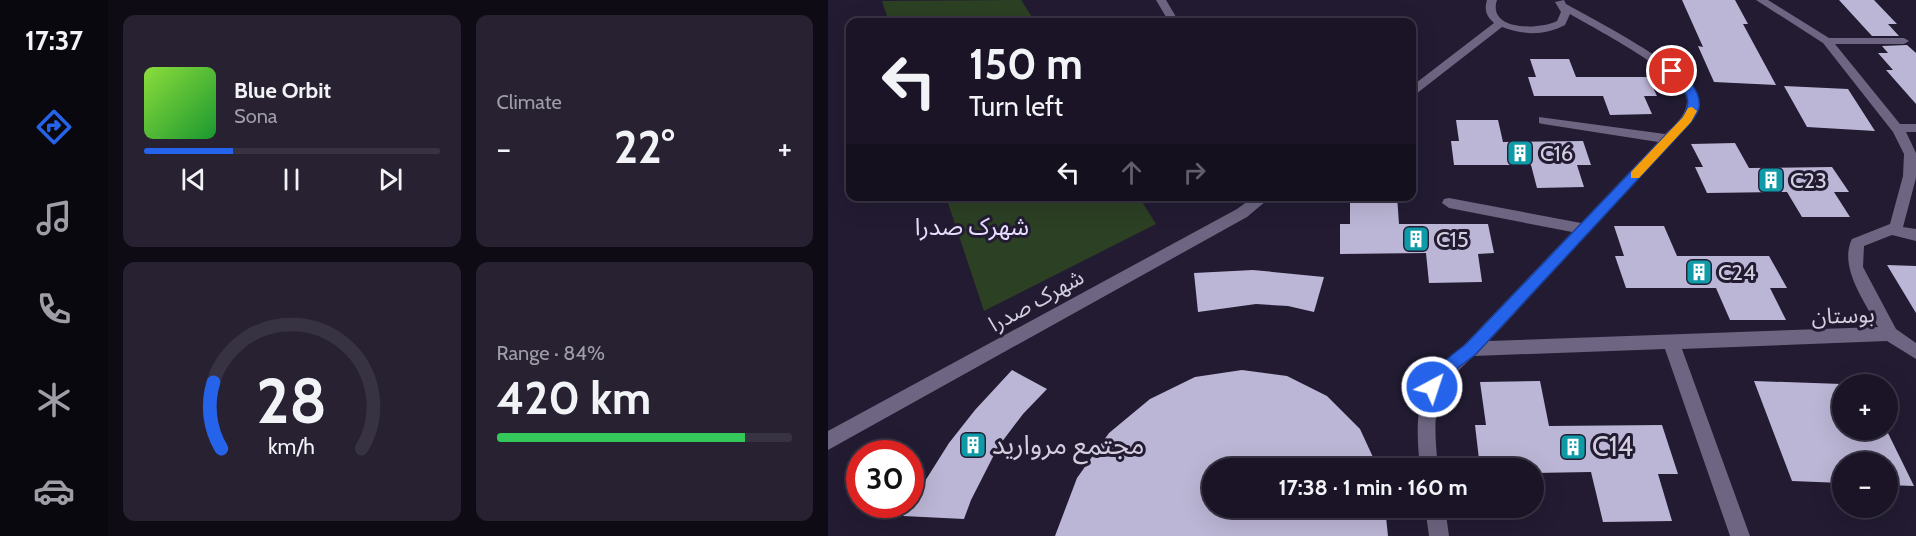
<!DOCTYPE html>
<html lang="en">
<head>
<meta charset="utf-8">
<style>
	:root { --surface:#1a1426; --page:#272132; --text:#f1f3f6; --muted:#9f9ea7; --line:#383343; --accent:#2563eb }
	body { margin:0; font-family:Cabin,"Noto Sans Arabic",sans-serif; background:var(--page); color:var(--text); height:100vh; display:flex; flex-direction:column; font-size:22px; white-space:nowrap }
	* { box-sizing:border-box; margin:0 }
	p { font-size:20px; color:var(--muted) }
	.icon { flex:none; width:33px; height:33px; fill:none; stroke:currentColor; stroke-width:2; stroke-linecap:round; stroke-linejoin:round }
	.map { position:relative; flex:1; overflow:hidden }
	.panel { display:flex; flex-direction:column; gap:15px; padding:15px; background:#0e0b15; width:720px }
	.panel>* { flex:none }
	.banner { position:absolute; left:18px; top:18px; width:570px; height:183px; border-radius:12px; box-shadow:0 6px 24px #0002,0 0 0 2px var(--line); background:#1a1426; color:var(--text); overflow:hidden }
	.tools { position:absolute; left:1004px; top:374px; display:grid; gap:12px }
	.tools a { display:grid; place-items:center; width:66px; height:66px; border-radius:50%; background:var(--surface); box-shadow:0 6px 24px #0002,0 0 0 2px var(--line); font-size:30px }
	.speed { position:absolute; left:18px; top:440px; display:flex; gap:12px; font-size:30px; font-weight:700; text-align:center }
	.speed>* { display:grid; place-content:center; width:78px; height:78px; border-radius:50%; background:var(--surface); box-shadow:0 6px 24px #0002,0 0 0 2px var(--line); line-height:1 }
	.speed .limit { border:9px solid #d22; background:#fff; color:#111 }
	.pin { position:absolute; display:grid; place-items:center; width:51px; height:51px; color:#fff; margin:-26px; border:3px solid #fff; border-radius:50%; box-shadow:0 2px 6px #0007 }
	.me { position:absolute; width:66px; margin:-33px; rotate:40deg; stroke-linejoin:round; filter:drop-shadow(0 0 4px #0008) }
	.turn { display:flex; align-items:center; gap:21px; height:126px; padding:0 24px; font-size:27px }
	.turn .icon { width:78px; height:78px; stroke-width:2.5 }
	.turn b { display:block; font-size:42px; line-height:51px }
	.lanes { display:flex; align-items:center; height:57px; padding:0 24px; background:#0003; justify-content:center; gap:30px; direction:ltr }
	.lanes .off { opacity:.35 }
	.big { font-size:45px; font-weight:700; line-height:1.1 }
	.panel .widget { flex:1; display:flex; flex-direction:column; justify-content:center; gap:9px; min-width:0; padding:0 21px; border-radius:12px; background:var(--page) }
	.panel .dial { align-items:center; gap:0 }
	.dial svg { height:156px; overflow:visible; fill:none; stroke:var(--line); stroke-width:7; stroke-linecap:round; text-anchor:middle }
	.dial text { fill:var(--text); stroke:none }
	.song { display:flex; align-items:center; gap:18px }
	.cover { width:72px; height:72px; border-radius:9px; background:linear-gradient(135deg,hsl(90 70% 55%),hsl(130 70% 35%)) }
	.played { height:6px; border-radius:3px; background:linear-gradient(90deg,var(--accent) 30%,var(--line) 30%) }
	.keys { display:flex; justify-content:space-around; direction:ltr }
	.heat { display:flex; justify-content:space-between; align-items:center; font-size:33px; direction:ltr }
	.charge { height:9px; border-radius:4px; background:linear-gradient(90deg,#34c759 84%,var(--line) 0) }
	.panel .tiles { flex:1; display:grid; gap:15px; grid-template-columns:repeat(2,1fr) }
	.trip { position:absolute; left:374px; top:458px; width:342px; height:60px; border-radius:30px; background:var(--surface); box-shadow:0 6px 24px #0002,0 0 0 2px var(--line); font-weight:700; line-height:60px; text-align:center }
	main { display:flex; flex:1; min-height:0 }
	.dock { display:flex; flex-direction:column; width:108px; justify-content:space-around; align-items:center; background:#0a080f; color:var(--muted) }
	.dock .icon { width:42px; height:42px }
	.dock .active { color:var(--accent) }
	.dock b { font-size:27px; color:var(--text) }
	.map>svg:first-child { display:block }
</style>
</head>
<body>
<main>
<nav class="dock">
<b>17:37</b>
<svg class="icon active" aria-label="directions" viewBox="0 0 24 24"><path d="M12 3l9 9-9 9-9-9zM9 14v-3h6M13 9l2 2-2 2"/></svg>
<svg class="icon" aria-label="music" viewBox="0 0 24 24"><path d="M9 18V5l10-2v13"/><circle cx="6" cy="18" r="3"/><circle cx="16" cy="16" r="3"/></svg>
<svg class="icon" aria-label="phone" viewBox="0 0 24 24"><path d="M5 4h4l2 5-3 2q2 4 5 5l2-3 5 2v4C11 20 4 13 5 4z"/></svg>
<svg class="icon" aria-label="climate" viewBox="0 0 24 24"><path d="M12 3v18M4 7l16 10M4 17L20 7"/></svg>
<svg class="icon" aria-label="car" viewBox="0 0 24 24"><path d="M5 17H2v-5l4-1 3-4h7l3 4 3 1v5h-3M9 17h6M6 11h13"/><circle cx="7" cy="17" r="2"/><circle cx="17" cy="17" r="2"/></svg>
</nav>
<section class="panel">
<div class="tiles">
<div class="widget">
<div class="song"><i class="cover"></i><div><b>Blue Orbit</b><p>Sona</p></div></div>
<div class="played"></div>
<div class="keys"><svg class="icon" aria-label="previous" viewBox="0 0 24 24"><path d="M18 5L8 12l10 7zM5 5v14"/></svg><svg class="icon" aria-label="pause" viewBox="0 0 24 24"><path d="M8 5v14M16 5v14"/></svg><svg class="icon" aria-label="next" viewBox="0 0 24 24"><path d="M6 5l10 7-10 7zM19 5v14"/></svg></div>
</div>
<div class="widget"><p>Climate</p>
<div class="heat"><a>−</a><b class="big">22°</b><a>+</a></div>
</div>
<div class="widget dial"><svg viewBox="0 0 100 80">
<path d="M14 69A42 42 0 1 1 86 69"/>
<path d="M14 69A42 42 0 0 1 10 35" stroke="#2563eb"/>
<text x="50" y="56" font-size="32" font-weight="700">28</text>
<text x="50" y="72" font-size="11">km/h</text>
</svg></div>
<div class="widget"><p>Range · 84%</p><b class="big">420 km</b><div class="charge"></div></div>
</div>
</section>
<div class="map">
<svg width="1088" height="536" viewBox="0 0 1088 536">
	<rect width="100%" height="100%" fill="#221b32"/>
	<path fill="#2c4024" d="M193 0 207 22H61L54 1Z
		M118 197H311L328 224 156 311Z"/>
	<path fill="#bcb6d6" d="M854 0H907L920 24H915L948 85 886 82 870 46 875 47Z
		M1011 0H1046L1069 24H1060L1071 36H1044Z
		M1079 45 1088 53V104L1058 70H1065L1050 53H1060L1054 46Z
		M702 59H741L748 77H820L829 96H816L824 114 782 115 775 96H706L700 77H708Z
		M956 86 1020 89 1047 131 979 127Z
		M628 120H670L675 142 755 141 763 165H749L756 187 709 188 703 165H626L623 141H631Z
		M907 143 921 168 1004 167 1021 192H1006L1022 217H974L959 192 879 193 867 167H875L863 144Z
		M569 196 571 224H660L666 253 650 254 654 282 601 283 598 253 512 254V224H522V197Z
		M786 226H836L849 256H941L959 288H942L958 320H902L888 288H798L787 256H796Z
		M1059 265 1088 266V313Z
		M425 270 496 277 486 312 460 306 428 304 370 312 366 273Z
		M184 370 219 389 195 414 170 447 143 500 136 519 75 516 121 443 147 410Z
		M414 370 459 376 499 396 532 429 550 468H384V507H557L560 536H227L249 478 281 433 322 399 367 377Z
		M712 381 721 426 834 425 850 474H830L844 521 775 522 763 472 705 473V468H652L647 425H658L652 382Z
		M926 381 1014 384V429H1058L1086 486 1059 485V462H1014V483L964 481Z"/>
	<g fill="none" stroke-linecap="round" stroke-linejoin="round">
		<path fill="#6d6581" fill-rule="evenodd" d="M328 0H338L351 22H341Z
			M659 0H669C659 31 711 30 729 21L733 12 727 2 736 0 738 4C765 19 857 67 868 91 873 102 869 112 863 122L661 341 1050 327C1038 303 1010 267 1024 239L1062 224 1075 176 1076 154 1065 132 995 43 928 0H940L1001 38H1076L1081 41 1076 44H1007L1072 124H1088V132H1078L1088 153V178L1075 227 1088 229V241L1064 235 1036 246 1035 267 1068 329 1088 343V359L1059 341 854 349 922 536H902L837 349 646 356C603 392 605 415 610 468H592C586 409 589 383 637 344L744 232 621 208 614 203 616 199 621 198 753 223 830 142 715 124 711 123V117L837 134C847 125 859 115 859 100 858 75 765 28 742 14L737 25C716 36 695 35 674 27L588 94H584V86L666 23C658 16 656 10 659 0Z
			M427 196H444L419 217 0 450V431L409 209Z
			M597 507H617L621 536H601Z"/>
	</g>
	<path fill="#2563eb" stroke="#184099" stroke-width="1.5" d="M844 68C857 73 874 92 871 108 870 112 866 118 863 122L648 354 631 367 610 392 604 395 599 392 596 387C604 370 622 356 637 345L855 117C868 94 852 87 838 71Z"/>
	<path fill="#f59e0b" d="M864 107 869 111 863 122 811 178H803V172L855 117 860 108Z"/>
	<defs>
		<symbol id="building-square" viewBox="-11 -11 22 22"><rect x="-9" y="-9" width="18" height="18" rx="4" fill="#0f9aa8" stroke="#221b32"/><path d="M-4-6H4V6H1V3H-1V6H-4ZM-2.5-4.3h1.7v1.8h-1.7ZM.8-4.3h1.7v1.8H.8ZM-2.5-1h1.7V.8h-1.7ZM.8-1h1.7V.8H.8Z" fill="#fff"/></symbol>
	</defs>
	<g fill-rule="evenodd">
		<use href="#building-square" x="677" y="138" width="30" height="30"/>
		<use href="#building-square" x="928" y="165" width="30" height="30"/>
		<use href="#building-square" x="573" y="224" width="30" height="30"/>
		<use href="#building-square" x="856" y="257" width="30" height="30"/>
		<use href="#building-square" x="130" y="430" width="30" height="30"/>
		<use href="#building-square" x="730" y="432" width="30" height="30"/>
	</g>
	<g text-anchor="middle" stroke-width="6" stroke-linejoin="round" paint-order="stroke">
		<g font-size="22" fill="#d3cfdf" stroke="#221b32" text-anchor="start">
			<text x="712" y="161">C16</text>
			<text x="962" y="188">C23</text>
			<text x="608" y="247">C15</text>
			<text x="890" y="280">C24</text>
		</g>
		<g font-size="22" fill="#d3cfdf" stroke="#221b32">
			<text transform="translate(208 300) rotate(-29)" y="8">شهرک صدرا</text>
			<text transform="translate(1015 315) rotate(-2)" y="8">بوستان</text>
		</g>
		<g font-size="24" fill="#e7deff" stroke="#221b32">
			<text x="144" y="235">شهرک صدرا</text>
		</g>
		<g font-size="27" fill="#d3cfdf" stroke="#221b32" text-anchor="start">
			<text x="164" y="454">مجتمع مروارید</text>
			<text x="764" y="456">C14</text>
		</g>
	</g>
</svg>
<div class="tools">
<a>+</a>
<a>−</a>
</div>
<div class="speed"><div class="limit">30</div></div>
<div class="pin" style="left:844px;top:71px;background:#d93025"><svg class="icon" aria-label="arrive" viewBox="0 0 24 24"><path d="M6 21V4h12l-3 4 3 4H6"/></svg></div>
<svg class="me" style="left:604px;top:387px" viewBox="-20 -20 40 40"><circle r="17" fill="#2563eb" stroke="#fff" stroke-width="3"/><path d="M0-11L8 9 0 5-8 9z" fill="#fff"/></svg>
<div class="trip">17:38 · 1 min · 160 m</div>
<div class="banner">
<div class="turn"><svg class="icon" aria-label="left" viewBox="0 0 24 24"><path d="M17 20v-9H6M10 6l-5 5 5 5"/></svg><div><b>150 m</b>Turn left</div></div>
<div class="lanes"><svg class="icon" aria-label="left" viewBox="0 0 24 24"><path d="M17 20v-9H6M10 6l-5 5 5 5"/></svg><svg class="icon off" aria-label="ahead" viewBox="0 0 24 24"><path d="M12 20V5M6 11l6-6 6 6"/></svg><svg class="icon off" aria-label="right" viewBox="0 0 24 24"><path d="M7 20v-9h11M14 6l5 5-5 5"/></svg></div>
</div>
</div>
</main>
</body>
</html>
